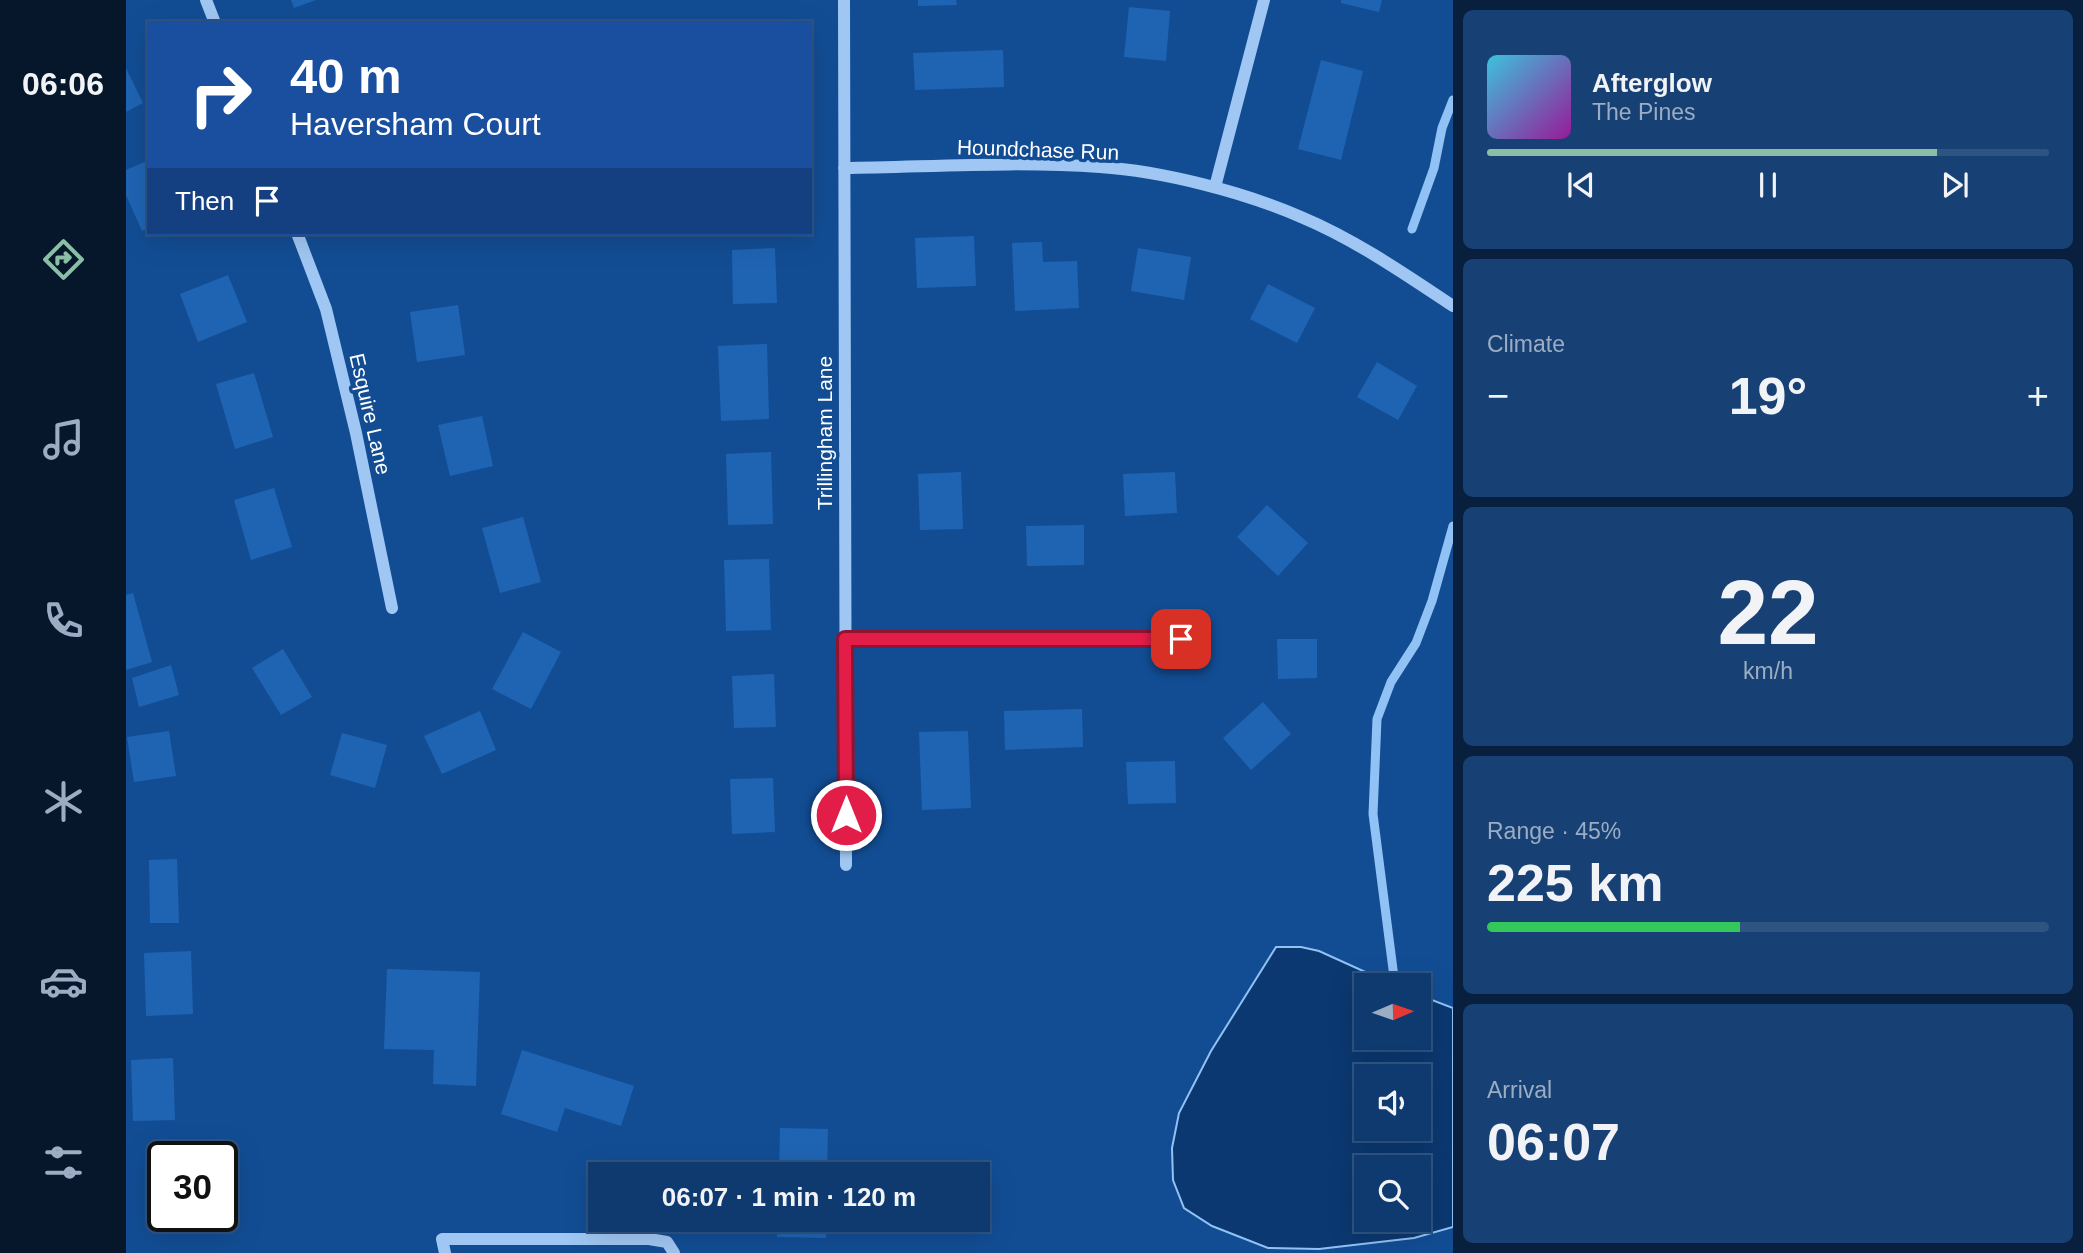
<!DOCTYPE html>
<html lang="en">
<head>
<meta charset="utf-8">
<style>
	:root { --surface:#0e3a6f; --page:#174174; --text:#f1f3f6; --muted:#9badc3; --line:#2e5482; --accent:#8abfa5 }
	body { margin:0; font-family:Arial,sans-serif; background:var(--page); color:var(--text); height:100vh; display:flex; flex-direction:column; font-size:26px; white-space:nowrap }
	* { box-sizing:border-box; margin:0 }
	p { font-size:23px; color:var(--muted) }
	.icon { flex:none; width:38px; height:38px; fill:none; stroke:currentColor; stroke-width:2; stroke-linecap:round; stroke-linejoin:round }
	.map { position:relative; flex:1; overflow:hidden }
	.details { display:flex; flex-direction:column; gap:10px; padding:10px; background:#08203d; width:630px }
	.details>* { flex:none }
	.hud { position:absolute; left:21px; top:21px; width:665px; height:214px; border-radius:0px; box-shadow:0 7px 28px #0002,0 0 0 2px var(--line); background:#1a4fa0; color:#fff; overflow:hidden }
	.needle { width:46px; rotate:88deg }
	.tools { position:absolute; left:1228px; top:973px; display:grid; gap:14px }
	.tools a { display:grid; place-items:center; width:77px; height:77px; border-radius:0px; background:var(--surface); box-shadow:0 7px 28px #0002,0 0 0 2px var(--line); font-size:35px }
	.speed { position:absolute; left:21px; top:1141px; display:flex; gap:14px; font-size:35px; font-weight:700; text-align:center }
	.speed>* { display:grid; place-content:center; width:91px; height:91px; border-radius:50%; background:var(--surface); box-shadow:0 7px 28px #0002,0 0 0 2px var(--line); line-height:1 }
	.speed .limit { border:4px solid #111; border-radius:10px; background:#fff; color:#111 }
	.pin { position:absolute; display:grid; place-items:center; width:60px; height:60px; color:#fff; margin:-30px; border-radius:14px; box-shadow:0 4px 10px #0006 }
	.me { position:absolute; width:77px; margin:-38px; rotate:0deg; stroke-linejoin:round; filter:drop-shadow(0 0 5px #0008) }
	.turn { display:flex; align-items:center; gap:24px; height:147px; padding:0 28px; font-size:32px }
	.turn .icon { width:91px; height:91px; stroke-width:2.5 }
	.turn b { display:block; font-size:49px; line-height:60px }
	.then { display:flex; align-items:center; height:66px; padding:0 28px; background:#0003; gap:14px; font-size:26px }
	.big { font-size:52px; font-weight:600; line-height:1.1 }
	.details .tile { flex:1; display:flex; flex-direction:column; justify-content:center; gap:10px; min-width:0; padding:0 24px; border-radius:10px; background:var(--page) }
	.details .dial { align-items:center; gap:0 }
	.dial b { font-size:91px; line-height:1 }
	.song { display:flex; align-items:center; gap:21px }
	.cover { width:84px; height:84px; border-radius:10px; background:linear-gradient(135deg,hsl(190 70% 55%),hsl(300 70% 35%)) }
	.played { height:7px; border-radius:4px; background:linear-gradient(90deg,var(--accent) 80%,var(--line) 80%) }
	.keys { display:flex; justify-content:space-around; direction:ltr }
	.heat { display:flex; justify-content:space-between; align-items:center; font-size:38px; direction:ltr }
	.charge { height:10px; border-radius:5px; background:linear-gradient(90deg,#34c759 45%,var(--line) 0) }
	.trip { position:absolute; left:462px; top:1162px; width:402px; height:70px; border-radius:0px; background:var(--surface); box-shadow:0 7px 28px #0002,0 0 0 2px var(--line); font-weight:600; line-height:70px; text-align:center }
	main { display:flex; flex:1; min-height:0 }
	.tab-bar { display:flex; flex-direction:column; width:126px; justify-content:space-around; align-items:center; background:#06172c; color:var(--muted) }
	.tab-bar .icon { width:49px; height:49px }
	.tab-bar .selected { color:var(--accent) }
	.tab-bar b { font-size:32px; color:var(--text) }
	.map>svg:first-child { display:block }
</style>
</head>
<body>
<main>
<nav class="tab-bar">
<b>06:06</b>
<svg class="icon selected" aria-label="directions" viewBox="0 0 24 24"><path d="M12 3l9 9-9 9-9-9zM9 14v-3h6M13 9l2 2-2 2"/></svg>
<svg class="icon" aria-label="music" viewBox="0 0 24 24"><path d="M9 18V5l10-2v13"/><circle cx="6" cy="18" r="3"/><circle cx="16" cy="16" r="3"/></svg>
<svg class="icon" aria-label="phone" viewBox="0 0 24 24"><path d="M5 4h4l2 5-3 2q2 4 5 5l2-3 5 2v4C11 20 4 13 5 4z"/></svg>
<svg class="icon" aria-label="climate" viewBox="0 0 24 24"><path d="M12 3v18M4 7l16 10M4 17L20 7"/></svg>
<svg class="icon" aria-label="car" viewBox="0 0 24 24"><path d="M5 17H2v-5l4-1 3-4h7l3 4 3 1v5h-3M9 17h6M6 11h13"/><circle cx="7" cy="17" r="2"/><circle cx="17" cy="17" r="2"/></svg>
<svg class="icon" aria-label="filters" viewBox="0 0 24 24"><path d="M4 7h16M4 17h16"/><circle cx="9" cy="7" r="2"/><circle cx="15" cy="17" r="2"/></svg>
</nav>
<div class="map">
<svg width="1327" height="1253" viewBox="0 0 1327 1253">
	<rect width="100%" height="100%" fill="#124d94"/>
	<path fill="#0b3870" stroke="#91c2f6" stroke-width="2" fill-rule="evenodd" d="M1150 947H1175L1193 951 1268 985H1241V1038H1293V995L1327 1008V1227L1288 1238 1193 1249 1142 1248 1086 1226 1058 1208 1047 1180 1046 1148 1053 1113 1085 1051ZM1241 1076H1293V1129H1241ZM1241 1167H1293V1220H1241Z"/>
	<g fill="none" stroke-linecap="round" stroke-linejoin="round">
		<path stroke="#91c2f6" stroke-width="9" d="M1286 229 1308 168 1316 128 1327 100
			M1269 985 1247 814 1251 719 1265 682 1290 643 1306 601 1327 526"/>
	</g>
	<path fill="#1f64b3" d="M165 0H190L168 8Z
		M792 0H830L831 5 792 6Z
		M1215 0H1256L1253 12 1215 3Z
		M1003 7 1044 11 1040 61 998 57Z
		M877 50 878 87 789 90 787 53Z
		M1195 60 1237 71 1215 160 1172 149Z
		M0 68 17 103 0 112Z
		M23 160V228L16 231 0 195V170Z
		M848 236 850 286 791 288 789 238Z
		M916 242 917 262 951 261 953 308 889 311 886 243Z
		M649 248 651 303 607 304 606 250Z
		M1012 248 1065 257 1058 300 1005 291Z
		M102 275 121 322 72 342 54 294Z
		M1142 284 1189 308 1171 343 1124 319Z
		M332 305 339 355 291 362 284 312Z
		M641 344 643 419 595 421 592 346Z
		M1251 362 1291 386 1272 420 1231 397Z
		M128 373 147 437 109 449 90 384Z
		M356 416 367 466 324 476 312 425Z
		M645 452 647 524 602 525 600 454Z
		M835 472 837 529 794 530 792 474Z
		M1049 472 1051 513 999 516 997 474Z
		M148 488 166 547 125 560 108 500Z
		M1141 505 1182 543 1152 576 1111 537Z
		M397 517 415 582 374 593 356 528Z
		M958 525V565L901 566 900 526Z
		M643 559 645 630 600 631 598 560Z
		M7 593 26 662 0 670V595Z
		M397 632 435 652 405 709 366 689Z
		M1151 639H1191V678L1152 679Z
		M157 649 186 697 155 715 126 668Z
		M45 665 53 695 13 707 6 678Z
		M648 674 650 727 608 728 606 676Z
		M1137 702 1165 734 1125 770 1097 738Z
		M956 709 957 747 879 750 878 711Z
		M354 711 370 750 316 774 298 736Z
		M43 731 50 776 8 782 1 737Z
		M842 731 845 808 796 810 793 732Z
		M216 733 261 745 249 788 204 775Z
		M1049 761 1050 803 1002 804 1000 762Z
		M647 778 649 832 606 834 604 779Z
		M51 859 53 923H24L23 860Z
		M65 951 67 1014 20 1016 18 953Z
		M261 969 354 972 350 1086 307 1084 308 1050 258 1049Z
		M396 1050 508 1086 495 1126 439 1108 431 1132 375 1114Z
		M47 1058 49 1120 7 1121 5 1060Z
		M654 1128 702 1129 701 1174H653Z
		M37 1176V1216H62V1219L22 1220V1177Z
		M652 1220H700V1238L651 1237Z"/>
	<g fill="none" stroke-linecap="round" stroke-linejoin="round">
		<path stroke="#a0c7f3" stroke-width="12" d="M80 0 89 23
			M718 0 720 865
			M718 168C803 167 889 161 974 167 1036 171 1118 192 1175 217 1228 239 1279 274 1327 306
			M1089 187 1138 0
			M171 233 200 309 230 433 266 608
			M719 639H1055
			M319 1253 316 1239H523L541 1242 548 1253"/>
	</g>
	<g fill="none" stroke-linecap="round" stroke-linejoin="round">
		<defs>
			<path id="route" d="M720 815 719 639H1055"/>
		</defs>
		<use href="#route" stroke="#92132f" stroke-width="18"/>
		<use href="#route" stroke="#e11d48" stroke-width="12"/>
	</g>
	<g text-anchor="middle" stroke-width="7" stroke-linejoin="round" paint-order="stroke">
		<g font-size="21" fill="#fff" stroke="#124d94">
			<text transform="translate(912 150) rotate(2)" y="7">Houndchase Run</text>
			<text transform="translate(244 414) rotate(77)" y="7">Esquire Lane</text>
			<text transform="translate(699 433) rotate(-90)" y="7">Trillingham Lane</text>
		</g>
	</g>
</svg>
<div class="tools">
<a><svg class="needle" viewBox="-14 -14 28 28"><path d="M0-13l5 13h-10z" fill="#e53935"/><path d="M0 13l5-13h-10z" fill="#9badc3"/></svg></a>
<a><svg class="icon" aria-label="sound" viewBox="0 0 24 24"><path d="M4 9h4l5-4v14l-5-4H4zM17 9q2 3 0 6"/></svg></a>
<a><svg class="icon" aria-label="search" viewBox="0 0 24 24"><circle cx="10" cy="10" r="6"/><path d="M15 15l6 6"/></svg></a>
</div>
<div class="speed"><div class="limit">30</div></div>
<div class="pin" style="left:1055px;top:639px;background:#d93025"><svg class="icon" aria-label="arrive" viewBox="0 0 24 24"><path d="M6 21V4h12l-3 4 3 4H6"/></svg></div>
<svg class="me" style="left:720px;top:815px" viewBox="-20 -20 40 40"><circle r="17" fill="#e11d48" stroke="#fff" stroke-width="3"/><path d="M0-11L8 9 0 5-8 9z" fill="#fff"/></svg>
<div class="trip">06:07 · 1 min · 120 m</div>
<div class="hud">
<div class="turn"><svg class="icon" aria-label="right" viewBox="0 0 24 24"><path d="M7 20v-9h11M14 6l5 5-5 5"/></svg><div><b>40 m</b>Haversham Court</div></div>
<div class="then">Then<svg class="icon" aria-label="arrive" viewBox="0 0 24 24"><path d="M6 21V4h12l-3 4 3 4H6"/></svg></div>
</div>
</div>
<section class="details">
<div class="tile">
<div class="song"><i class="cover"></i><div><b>Afterglow</b><p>The Pines</p></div></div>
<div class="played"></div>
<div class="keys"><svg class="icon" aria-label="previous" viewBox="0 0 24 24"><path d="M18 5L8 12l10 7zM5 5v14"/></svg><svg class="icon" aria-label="pause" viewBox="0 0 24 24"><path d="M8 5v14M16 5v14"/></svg><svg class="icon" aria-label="next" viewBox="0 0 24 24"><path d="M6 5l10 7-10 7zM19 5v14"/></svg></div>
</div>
<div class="tile"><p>Climate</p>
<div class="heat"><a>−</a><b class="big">19°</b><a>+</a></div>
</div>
<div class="tile dial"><b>22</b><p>km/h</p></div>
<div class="tile"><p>Range · 45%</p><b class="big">225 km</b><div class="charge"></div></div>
<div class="tile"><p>Arrival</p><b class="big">06:07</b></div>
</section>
</main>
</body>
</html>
